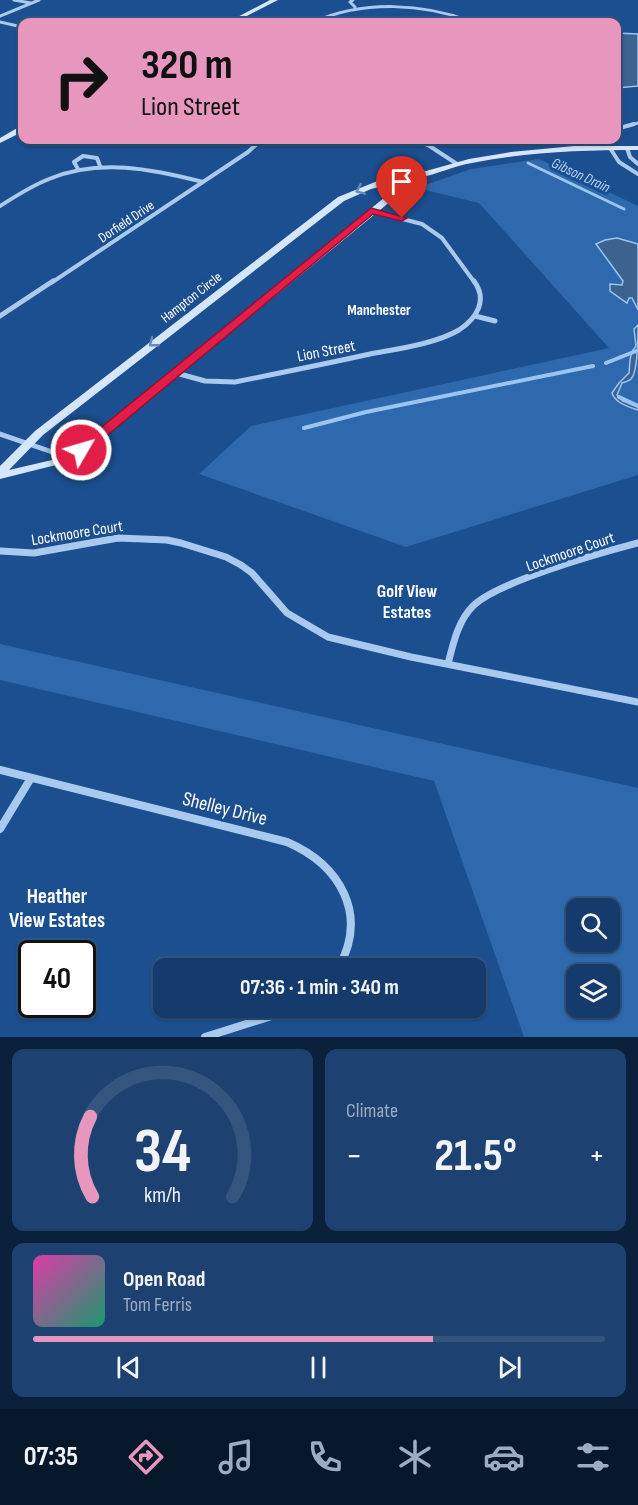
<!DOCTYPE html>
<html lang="en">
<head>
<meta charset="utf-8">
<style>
	:root { --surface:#143b6b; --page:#1d4271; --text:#f1f3f6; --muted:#9dadc1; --line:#33557e; --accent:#e797bd }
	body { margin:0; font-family:"Sofia Sans Condensed",sans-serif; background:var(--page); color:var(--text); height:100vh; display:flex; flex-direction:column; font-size:22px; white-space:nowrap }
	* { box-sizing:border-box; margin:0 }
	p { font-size:20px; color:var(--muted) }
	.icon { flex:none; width:33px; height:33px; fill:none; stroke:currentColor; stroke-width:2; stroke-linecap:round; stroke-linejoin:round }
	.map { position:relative; height:1037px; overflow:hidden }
	.side { display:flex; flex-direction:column; gap:12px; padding:12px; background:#0b203b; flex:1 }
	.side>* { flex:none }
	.hud { position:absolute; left:18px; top:18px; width:603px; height:126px; border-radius:12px; box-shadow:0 2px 4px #0004,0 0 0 2px var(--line); background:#e797bd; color:#111; overflow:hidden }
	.controls { position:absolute; left:566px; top:898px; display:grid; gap:12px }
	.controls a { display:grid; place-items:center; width:54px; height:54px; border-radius:12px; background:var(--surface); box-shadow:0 2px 4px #0004,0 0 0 2px var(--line); font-size:30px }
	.speed { position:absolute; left:18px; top:940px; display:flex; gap:12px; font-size:30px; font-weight:700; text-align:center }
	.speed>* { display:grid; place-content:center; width:78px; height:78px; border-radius:50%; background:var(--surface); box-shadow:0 2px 4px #0004,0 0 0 2px var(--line); line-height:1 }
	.speed .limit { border:3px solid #111; border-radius:9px; background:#fff; color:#111 }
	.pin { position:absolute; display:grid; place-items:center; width:51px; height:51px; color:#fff; margin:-62px -26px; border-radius:50% 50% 50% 0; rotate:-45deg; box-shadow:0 0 6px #0007 }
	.pin .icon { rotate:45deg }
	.me { position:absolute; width:66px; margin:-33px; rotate:52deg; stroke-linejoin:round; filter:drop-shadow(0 0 4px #0008) }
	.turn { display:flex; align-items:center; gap:21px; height:126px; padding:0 24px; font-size:27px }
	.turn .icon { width:78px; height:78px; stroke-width:2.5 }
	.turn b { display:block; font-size:42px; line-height:51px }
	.big { font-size:45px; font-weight:700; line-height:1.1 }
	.side .widget { flex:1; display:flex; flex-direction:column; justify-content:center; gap:9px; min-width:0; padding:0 21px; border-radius:12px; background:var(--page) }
	.side .dial { align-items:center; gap:0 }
	.dial svg { height:156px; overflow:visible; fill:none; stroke:var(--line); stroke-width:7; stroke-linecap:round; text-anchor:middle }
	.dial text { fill:var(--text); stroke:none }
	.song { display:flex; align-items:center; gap:18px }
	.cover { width:72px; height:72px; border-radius:9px; background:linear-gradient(135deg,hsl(320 70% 55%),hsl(160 70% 35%)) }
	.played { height:6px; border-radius:3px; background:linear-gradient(90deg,var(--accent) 70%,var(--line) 70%) }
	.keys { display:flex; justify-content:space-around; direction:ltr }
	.heat { display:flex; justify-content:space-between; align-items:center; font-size:33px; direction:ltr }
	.side .tiles { flex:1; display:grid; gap:12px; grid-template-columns:1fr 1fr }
	.widget:last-child { grid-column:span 2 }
	.trip { position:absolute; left:153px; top:958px; width:333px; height:60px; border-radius:12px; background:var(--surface); box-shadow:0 2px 4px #0004,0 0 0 2px var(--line); font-weight:700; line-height:60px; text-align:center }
	.tabs { display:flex; height:96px; justify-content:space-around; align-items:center; background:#08182b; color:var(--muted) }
	.tabs .icon { width:42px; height:42px }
	.tabs .active { color:var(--accent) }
	.tabs b { font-size:27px; color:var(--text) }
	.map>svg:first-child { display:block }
</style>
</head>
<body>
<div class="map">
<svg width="638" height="1037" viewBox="0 0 638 1037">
	<rect width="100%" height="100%" fill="#1b4f8f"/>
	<path fill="#2e69ad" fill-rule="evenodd" d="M539 159 638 206V475L406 547 199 474 251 426 609 348 479 203 417 188 471 169Z
		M0 644 638 788V1037H524L434 781 0 680ZM576 909H609V942H576ZM576 975H609V1008H576Z"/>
	<path fill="#3c6290" stroke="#9cc4f0" stroke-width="1.5" d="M617 33 638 34V86L617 88Z
		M617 238 638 244V310L632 298H629L627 303 610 291V284L622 285 623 281 596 244 605 240Z
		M638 325C638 335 638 372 631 379 629 381 625 382 622 383L617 395 623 401 638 407V410C629 407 615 403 612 393L619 383 629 373C630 364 629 353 636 346L634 329Z"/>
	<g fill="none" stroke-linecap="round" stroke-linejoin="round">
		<path stroke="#9cc4f0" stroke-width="3" d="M528 163 624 209"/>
		<path stroke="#9cc4f0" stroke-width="4" d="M606 363 636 351
			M619 397 638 406
			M304 428 366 412 593 366"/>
		<path stroke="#a9c9ee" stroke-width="3" d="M14 0 31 3
			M353 0 350 2 355 7
			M0 16 39 0
			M0 22 22 27
			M314 22C363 0 423 3 473 22
			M480 22H498
			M628 126 638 123"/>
		<path stroke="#a9c9ee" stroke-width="4" d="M616 129 634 124
			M413 140 428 145 457 164
			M610 148 619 162 638 174
			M627 148 630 157 638 164
			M78 169 74 162 83 156 97 158 100 166
			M0 206C16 196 31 186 49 179 99 158 152 169 203 182
			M371 211 422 224 442 238 475 283
			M51 283 248 152 261 140"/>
		<path stroke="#a9c9ee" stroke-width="5" d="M0 316 53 281
			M475 316 495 321
			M176 373 205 381 235 382C280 373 325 364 370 354 397 349 435 344 459 330 477 318 488 300 474 281
			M0 434 67 457"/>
		<path stroke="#a9c9ee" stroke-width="7" d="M0 551 34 553 118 538 167 540 181 543 226 557 241 565 252 573 287 613 328 637 411 657 638 702
			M448 664C453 644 458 620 474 605 500 581 600 553 638 543"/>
		<path stroke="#a9c9ee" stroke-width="8" d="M0 770 287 842C340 865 369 914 338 969
			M0 829 31 778
			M205 1037 297 1008"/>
		<path fill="#d6e6fa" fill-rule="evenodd" d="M270 0H278L235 22H228Z
			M19 127H22V132L0 143V138Z
			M574 146H638V150C582 150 527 152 472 163 454 166 437 174 419 178L85 452 60 464 0 479V466L35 431 338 197 375 182 426 171 469 159 511 152ZM406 180 77 448 52 460 9 470 43 435 344 201 371 189Z"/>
	</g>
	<defs><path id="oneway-chevron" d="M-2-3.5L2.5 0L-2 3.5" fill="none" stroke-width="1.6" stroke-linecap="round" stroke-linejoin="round" transform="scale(1.5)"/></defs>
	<g stroke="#668bba">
		<use href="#oneway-chevron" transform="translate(360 190) rotate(157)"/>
		<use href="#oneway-chevron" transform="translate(153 343) rotate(142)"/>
	</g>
	<path fill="#e11d48" stroke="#92132f" stroke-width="1.5" d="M371 208 407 218 402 221 373 214 86 453H77L75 450 77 447Z"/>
	<g text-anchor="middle" stroke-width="6" stroke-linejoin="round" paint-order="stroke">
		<g font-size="14" fill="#fff" stroke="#1b4f8f">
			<text transform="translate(126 221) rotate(-34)" y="5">Dorfield Drive</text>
			<text transform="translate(191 297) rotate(-38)" y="5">Hampton Circle</text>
		</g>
		<g font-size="15" font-style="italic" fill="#b5d3f5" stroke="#1b4f8f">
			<text transform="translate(581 175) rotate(25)" y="5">Gibson Drain</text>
		</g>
		<g font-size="15" font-weight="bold" fill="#fff" stroke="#1b4f8f">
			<text x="379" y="315">Manchester</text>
		</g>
		<g font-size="16" fill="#fff" stroke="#1b4f8f">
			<text transform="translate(326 350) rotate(-11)" y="6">Lion Street</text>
			<text transform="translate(77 532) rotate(-9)" y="6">Lockmoore Court</text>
			<text transform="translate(570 551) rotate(-19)" y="6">Lockmoore Court</text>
		</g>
		<g font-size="18" font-weight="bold" fill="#fff" stroke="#1b4f8f">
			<text x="407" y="597">Golf View<tspan x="407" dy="21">Estates</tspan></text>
		</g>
		<g font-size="20" fill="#fff" stroke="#1b4f8f">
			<text transform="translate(225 808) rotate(14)" y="7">Shelley Drive</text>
		</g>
		<g font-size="21" font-weight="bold" fill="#fff" stroke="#1b4f8f">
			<text x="57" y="903">Heather<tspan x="57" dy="24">View Estates</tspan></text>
		</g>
	</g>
</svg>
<div class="controls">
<a><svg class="icon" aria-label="search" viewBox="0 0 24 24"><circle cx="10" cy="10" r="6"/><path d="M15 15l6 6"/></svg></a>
<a><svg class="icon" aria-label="layers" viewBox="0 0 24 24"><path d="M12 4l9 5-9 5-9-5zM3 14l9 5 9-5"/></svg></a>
</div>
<div class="speed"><div class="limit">40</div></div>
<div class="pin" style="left:402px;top:218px;background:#d93025"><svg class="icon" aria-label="arrive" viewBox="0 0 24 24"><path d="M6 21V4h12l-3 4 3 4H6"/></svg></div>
<svg class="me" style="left:81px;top:450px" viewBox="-20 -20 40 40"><circle r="17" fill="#e11d48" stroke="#fff" stroke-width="3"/><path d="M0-11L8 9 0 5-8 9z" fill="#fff"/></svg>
<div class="trip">07:36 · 1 min · 340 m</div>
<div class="hud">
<div class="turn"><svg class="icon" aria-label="right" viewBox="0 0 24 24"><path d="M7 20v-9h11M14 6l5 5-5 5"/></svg><div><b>320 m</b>Lion Street</div></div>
</div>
</div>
<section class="side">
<div class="tiles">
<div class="widget dial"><svg viewBox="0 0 100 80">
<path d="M14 69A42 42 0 1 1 86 69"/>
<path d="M14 69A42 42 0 0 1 13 28" stroke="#e797bd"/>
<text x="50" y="56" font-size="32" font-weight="700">34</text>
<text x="50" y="72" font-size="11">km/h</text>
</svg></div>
<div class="widget"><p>Climate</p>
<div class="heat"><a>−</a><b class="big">21.5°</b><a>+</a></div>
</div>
<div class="widget">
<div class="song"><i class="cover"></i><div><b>Open Road</b><p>Tom Ferris</p></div></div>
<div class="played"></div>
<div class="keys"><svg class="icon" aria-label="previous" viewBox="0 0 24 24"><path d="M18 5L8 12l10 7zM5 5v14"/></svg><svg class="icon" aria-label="pause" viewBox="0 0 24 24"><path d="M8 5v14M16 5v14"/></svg><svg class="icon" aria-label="next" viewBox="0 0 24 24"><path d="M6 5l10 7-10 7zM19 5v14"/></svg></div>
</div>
</div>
</section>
<nav class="tabs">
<b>07:35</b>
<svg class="icon active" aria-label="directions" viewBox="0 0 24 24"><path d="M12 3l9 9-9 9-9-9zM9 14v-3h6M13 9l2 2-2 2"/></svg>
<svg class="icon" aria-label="music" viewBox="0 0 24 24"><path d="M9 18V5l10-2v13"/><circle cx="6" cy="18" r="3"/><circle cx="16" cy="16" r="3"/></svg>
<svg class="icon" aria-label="phone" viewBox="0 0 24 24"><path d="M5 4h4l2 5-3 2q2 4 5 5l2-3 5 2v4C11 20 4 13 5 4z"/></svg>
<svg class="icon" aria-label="climate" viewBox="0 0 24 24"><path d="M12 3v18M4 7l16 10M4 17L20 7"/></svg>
<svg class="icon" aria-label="car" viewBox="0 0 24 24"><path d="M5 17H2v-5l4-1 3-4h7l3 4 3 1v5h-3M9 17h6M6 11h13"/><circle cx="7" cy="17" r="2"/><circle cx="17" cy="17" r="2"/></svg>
<svg class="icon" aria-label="filters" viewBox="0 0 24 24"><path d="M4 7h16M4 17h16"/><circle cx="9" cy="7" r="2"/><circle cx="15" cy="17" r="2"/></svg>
</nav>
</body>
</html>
